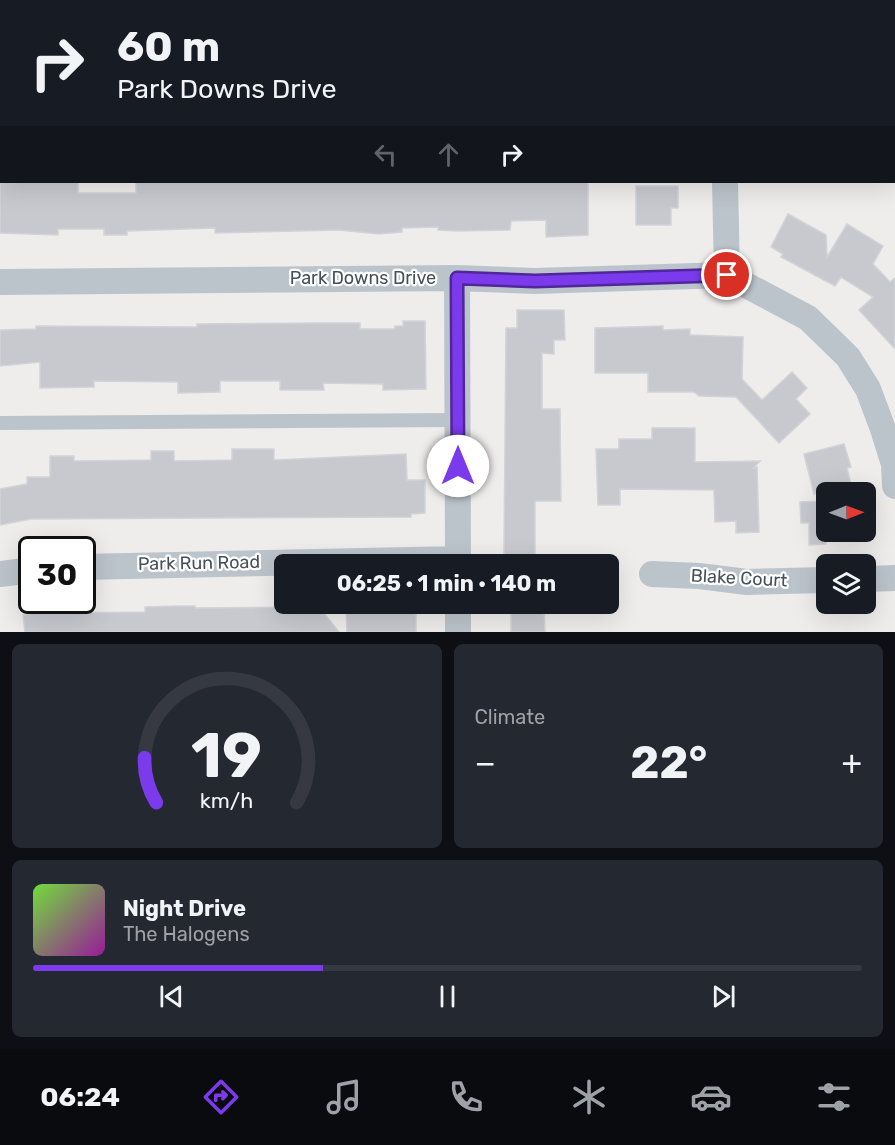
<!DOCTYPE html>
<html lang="en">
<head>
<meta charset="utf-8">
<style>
	:root { --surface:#171b24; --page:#242831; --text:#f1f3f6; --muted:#9ea1a6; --line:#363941; --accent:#7c3aed }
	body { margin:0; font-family:Rubik,sans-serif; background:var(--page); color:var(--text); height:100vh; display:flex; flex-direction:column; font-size:22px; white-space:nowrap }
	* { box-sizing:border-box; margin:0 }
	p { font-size:20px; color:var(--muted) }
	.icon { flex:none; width:33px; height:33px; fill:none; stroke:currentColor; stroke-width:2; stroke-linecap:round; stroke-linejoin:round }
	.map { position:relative; height:632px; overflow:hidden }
	.panel { display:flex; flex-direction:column; gap:12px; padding:12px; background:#0d0f14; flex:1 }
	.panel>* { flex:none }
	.guide { position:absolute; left:0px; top:0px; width:896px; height:183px; box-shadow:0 6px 24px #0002; background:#171b24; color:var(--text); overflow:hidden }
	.needle { width:39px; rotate:89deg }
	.controls { position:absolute; left:816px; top:482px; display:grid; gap:12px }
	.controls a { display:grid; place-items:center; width:60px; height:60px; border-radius:9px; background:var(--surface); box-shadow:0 6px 24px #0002; font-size:30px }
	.speed { position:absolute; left:18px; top:536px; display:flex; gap:12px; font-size:30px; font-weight:700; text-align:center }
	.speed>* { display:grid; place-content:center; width:78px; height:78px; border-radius:50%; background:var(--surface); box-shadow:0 6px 24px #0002; line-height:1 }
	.speed .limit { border:3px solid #111; border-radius:9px; background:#fff; color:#111 }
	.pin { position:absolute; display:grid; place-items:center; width:51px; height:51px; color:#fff; margin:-26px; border:3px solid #fff; border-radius:50%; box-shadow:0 2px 6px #0007 }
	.me { position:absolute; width:66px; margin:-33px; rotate:0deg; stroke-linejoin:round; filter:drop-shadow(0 0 4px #0008) }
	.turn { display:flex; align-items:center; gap:21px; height:126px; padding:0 18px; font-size:27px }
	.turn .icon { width:78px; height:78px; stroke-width:2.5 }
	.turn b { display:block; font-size:42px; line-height:51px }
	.lanes { display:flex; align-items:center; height:57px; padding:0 18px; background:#0003; justify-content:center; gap:30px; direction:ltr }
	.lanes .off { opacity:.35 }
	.big { font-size:45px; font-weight:700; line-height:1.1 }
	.panel .widget { flex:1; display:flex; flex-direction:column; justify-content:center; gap:9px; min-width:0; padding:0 21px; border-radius:9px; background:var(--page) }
	.panel .dial { align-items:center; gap:0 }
	.dial svg { height:156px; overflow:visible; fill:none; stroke:var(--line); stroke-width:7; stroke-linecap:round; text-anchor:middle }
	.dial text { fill:var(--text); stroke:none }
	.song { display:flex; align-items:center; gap:18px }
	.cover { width:72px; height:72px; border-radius:9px; background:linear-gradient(135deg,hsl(100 70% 55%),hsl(300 70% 35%)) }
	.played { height:6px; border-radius:3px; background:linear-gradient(90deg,var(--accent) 35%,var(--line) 35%) }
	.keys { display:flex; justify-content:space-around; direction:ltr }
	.heat { display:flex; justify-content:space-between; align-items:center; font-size:33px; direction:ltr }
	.panel .tiles { flex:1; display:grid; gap:12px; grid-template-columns:1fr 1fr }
	.widget:last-child { grid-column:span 2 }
	.trip { position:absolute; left:274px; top:554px; width:345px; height:60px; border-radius:9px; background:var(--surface); box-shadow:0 6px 24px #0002; font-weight:700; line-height:60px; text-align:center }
	.tab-bar { display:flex; height:96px; justify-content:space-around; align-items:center; background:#090b0e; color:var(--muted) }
	.tab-bar .icon { width:42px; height:42px }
	.tab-bar .active { color:var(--accent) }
	.tab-bar b { font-size:27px; color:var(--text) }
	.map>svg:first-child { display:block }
</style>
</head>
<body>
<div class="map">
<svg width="895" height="632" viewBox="0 0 895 632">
	<rect width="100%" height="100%" fill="#efecec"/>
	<path fill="#c7c9cf" stroke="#d1d3d8" stroke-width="1.5" d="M0 182H78V193H136V182H586L588 183V235L546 237V220L511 221 510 230 458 231 438 230V227L402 228V232L379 234 339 230 215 233V228L127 231V235H104V229H58V235L0 233Z
		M636 186H678V208H671V225H636Z
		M788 214 826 235 827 257 847 224 883 246 873 264 890 282 895 278V349L859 310 873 297 841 277 835 286 781 257 783 254 771 247Z
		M517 310H564L565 340H554V354L542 353V409H560L561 501H535V564H506L504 552 506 328H517Z
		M403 321H425L426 389 383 390V384L323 383 324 390H280V381H220V392L178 393V382L94 381V387L40 388V362L0 366V330L36 329V326L197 327V324L317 323H360V329H395V326H403Z
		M663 326V330L690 329V335L743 337 742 379 762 400 792 372 807 388 796 399 810 414 779 443 736 397 699 396 694 392H648V373H595V328Z
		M652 428H695V462L760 461 753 468 757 467 759 532 736 533V521L715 522 714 490 620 489V505H598L596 449H619V439H652Z
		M844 444 851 467 847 468 851 485 814 494 804 454Z
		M232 449H274V460L406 454 407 480H425V513L411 514V517L31 519 0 525V489L27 484V477H50V456H74V461L151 460V451H174V461L232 460Z
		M826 501V544L809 545V523H801L800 502Z
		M353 605H405V607L416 608V632H347L346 609H353Z
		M177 606H195V608L319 607 339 632H25L23 615 54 609V613L145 612V607Z
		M511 611H544L545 632H511Z"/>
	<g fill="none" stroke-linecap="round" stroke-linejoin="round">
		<path stroke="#bcc4cb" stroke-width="14" d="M0 423 458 420"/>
		<path stroke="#bcc4cb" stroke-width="26" d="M22 0V2
			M723 0V2
			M438 2 440 0
			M0 19H2
			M725 182 727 275
			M457 278 458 564
			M0 282 457 278 535 281 727 275 808 318 848 357 868 389 883 429 894 464 895 486
			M82 567 459 559
			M0 574 32 570
			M652 574 699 576 747 582 826 580
			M866 579 895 578
			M458 632V603"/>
	</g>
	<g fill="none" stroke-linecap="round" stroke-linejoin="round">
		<defs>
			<path id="route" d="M458 466 457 278 535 281 727 275"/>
		</defs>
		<use href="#route" stroke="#51269a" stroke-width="15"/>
		<use href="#route" stroke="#7c3aed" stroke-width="10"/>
	</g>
	<g text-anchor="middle" stroke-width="4.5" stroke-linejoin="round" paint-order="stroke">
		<g font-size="18" fill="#465058" stroke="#fff">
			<text x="363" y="284">Park Downs Drive</text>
			<text transform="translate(199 563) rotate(-1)" y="6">Park Run Road</text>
			<text transform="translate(739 578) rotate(3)" y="6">Blake Court</text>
		</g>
	</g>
</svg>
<div class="controls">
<a><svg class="needle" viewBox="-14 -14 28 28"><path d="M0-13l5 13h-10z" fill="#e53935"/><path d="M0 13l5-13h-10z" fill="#9ea1a6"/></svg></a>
<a><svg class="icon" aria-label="layers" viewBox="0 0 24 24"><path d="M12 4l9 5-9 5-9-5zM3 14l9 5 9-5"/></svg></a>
</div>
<div class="speed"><div class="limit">30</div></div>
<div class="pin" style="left:727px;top:275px;background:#d93025"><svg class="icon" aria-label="arrive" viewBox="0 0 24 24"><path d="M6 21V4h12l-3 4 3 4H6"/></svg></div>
<svg class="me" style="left:458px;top:466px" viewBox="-20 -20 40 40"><circle r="19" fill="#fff"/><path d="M0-13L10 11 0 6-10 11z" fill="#7c3aed"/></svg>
<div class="trip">06:25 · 1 min · 140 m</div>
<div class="guide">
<div class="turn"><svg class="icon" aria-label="right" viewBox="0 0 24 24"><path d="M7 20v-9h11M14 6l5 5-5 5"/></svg><div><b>60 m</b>Park Downs Drive</div></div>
<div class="lanes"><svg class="icon off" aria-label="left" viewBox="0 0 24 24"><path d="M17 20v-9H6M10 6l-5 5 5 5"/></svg><svg class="icon off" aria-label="ahead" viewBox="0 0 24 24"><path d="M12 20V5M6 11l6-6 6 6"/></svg><svg class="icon" aria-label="right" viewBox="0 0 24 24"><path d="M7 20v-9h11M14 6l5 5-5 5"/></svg></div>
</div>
</div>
<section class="panel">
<div class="tiles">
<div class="widget dial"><svg viewBox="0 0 100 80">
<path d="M14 69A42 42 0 1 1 86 69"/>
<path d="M14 69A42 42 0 0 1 8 46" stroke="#7c3aed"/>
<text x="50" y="56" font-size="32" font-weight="700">19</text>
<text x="50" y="72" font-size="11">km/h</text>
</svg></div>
<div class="widget"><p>Climate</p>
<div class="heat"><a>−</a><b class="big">22°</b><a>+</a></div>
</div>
<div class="widget">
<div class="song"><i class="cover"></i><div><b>Night Drive</b><p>The Halogens</p></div></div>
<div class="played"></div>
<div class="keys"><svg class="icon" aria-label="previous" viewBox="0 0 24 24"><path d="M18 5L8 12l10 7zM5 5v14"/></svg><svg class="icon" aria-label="pause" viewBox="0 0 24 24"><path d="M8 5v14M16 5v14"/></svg><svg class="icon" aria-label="next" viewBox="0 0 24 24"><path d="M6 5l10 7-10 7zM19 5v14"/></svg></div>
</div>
</div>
</section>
<nav class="tab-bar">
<b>06:24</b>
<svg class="icon active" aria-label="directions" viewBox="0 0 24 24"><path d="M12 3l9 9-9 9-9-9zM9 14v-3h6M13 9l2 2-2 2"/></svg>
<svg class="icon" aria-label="music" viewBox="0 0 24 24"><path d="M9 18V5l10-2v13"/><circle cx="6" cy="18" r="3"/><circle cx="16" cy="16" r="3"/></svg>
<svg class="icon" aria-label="phone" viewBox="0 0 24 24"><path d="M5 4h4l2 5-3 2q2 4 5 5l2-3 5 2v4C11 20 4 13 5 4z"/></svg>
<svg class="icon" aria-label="climate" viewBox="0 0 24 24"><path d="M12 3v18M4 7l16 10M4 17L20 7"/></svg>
<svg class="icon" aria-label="car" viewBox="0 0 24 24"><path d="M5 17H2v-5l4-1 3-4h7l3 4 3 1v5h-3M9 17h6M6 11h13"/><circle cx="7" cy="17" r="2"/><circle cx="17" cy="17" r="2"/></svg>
<svg class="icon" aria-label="filters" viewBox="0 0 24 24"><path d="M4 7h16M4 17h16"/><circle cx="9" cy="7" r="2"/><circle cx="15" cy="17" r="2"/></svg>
</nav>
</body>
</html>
